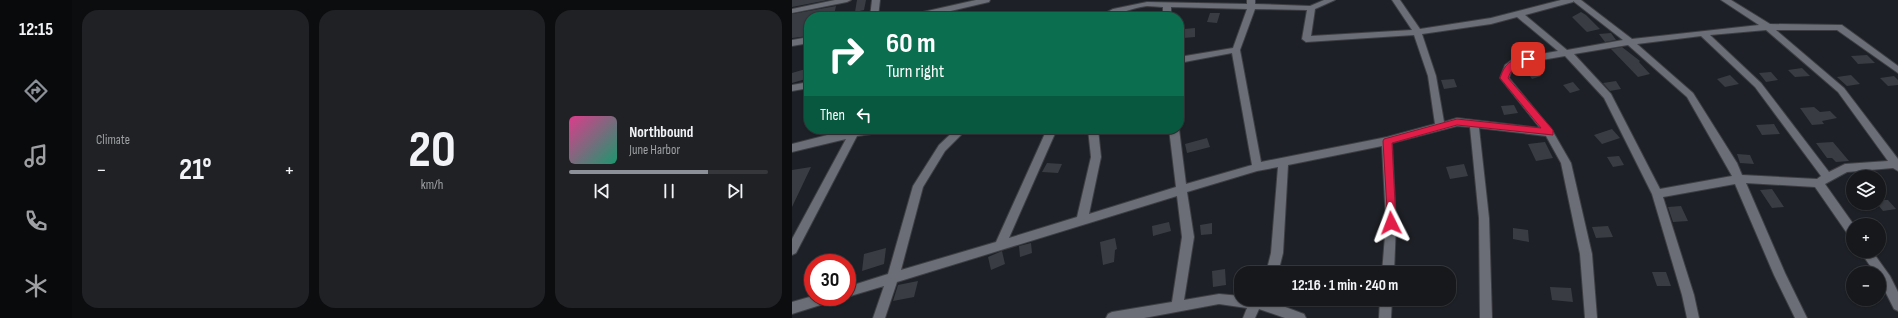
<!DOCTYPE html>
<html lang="en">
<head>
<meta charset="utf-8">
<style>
	:root { --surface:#16181c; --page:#1f2125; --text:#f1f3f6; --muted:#9ea0a3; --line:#35373b; --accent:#8c9099 }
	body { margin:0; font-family:"Sofia Sans Condensed",sans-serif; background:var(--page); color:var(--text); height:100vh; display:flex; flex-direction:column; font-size:15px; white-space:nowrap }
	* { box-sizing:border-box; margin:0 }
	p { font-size:13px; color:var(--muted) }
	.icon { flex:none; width:22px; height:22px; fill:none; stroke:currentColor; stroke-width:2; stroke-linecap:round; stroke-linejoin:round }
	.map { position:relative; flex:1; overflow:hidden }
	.sheet { display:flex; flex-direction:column; gap:10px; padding:10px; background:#0c0d0f; width:720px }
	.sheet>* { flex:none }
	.top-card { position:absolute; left:12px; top:12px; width:380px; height:122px; border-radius:16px; box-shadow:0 1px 3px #0004,0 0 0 1px var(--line); background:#0b6e4f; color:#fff; overflow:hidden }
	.fabs { position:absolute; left:1054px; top:170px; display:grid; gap:8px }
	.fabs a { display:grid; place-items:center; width:40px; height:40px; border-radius:50%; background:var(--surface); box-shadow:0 1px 3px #0004,0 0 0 1px var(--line); font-size:20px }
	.speed { position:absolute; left:12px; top:254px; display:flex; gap:8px; font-size:20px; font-weight:700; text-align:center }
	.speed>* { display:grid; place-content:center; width:52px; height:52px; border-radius:50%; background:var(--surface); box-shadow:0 1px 3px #0004,0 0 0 1px var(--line); line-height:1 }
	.speed .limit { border:6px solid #d22; background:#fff; color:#111 }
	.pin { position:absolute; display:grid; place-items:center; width:34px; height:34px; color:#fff; margin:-17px; border-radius:8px; box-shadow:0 2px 6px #0006 }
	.me { position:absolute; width:44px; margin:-22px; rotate:357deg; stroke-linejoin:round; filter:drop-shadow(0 0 3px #0008) }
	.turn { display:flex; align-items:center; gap:14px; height:84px; padding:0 16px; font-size:18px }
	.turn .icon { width:52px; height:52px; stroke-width:2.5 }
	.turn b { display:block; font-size:28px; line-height:34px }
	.then { display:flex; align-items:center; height:38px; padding:0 16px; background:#0003; gap:8px; font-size:15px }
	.big { font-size:30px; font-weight:700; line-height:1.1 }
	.sheet .widget { flex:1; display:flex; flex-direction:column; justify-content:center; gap:6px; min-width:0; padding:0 14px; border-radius:16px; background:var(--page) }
	.sheet .dial { align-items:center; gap:0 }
	.dial b { font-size:52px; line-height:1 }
	.song { display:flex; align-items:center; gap:12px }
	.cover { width:48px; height:48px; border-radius:6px; background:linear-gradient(135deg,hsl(330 70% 55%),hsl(160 70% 35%)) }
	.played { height:4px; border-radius:2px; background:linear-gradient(90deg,var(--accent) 70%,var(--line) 70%) }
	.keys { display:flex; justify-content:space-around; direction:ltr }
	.heat { display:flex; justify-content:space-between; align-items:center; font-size:22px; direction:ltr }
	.sheet .tiles { flex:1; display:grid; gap:10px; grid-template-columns:repeat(3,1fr) }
	.trip { position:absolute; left:442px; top:266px; width:222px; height:40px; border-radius:16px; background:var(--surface); box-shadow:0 1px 3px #0004,0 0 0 1px var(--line); font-weight:700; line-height:40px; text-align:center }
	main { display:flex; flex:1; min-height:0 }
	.menu { display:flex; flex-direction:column; width:72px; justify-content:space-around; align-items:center; background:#090a0b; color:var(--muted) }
	.menu .icon { width:28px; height:28px }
	.menu .active { color:var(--accent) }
	.menu b { font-size:18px; color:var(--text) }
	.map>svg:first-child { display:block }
</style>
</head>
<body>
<main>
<nav class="menu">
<b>12:15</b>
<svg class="icon active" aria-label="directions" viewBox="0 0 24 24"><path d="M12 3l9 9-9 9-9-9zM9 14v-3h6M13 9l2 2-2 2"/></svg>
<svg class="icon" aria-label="music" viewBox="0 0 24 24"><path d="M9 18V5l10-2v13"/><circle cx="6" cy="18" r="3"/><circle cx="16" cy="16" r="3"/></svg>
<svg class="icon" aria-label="phone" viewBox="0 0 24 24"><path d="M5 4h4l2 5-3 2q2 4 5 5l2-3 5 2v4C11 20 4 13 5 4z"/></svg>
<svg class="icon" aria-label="climate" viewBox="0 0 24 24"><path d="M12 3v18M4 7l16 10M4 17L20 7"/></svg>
</nav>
<section class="sheet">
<div class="tiles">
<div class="widget"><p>Climate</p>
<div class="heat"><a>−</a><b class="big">21°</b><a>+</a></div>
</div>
<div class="widget dial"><b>20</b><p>km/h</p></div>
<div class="widget">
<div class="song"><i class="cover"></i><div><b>Northbound</b><p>June Harbor</p></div></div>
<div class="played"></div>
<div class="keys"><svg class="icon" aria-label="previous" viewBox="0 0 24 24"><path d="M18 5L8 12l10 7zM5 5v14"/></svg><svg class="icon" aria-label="pause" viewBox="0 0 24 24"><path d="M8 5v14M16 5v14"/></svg><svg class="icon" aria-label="next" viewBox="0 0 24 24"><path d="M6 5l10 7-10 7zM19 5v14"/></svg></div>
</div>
</div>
</section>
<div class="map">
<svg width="1106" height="318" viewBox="0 0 1106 318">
	<rect width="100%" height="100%" fill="#1d2026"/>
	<path fill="#393d43" d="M0 0H36L0 7Z
		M65 0H74L72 10 63 12Z
		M44 6 42 15 17 17V36L0 38V14Z
		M789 12 794 15 808 29 795 32 780 17Z
		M418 13H428L425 23 415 22Z
		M403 28V37L391 38 392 29Z
		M819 33 824 40 813 42 807 34Z
		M830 47 848 61 847 62 858 74 846 77 819 49Z
		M1075 55 1083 63 1066 64 1059 56Z
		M17 68V78L0 83V73Z
		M743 68 749 76 740 79 734 70Z
		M1010 68 1018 76 1003 77 996 70Z
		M979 72 986 80 974 82 967 73Z
		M938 75 947 84 933 87 925 79Z
		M1059 75 1068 84 1055 86 1045 77Z
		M1102 76 1106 80V85L1096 86 1088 78Z
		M662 79 665 87 652 89 649 80Z
		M824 81 829 89 818 91 811 83Z
		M781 82 788 90 778 93 771 85Z
		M722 105 726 113 712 115 709 106Z
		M1022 107 1028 112 1038 111 1045 118 1030 121 1032 124 1020 125 1008 108Z
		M982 124 988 134 970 135 964 125Z
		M820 129 828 138 810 144 802 135Z
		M415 138 418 147 395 153 393 144Z
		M753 142 761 158 744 161 736 144Z
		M1041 142 1057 161 1044 162 1040 158H1035L1024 143Z
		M945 154 958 155 962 164 948 163Z
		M827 156 832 165 821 167 815 157Z
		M255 163 270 164 266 173 250 172Z
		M672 164 676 176 658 179 654 167Z
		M19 167 0 207V170Z
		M980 189 992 207 980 208 968 190Z
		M1087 200H1096L1104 209 1091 211 1087 206Z
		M889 206 896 221 881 222 876 207Z
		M377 222 379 231 361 236 360 226Z
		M420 223V234L409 235 408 225Z
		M816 226 821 237 804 238 800 227Z
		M721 228 736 230 737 242 721 239Z
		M323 238 325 249 323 250 322 262 311 265 308 242Z
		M239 243 240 253 228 257 227 246Z
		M94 248 92 264 70 271 72 254Z
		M210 251 213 264 199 270 196 257Z
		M433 269 434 285 421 287 420 271Z
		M860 272H874L879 286H865Z
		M126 281 122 297 101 301 106 285Z
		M758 287 779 288 781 302 760 300Z"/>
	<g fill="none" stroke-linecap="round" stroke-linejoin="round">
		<defs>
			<path id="minor" d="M43 0H59L55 2 0 13V9Z
				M80 0H88L86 17H78Z
				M184 0H198L197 2 133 17H118L122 14Z
				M455 0H463V4L518 6 532 0H543L523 9 519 36 620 30 600 0H608L628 29 699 18 769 0H789L840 39 967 25 929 0H939L978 24 1050 25 1106 66V73L1045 30H984L1052 88 1106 159V171L1101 168 1055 172 1033 184 1062 225 1061 238 1057 236 1023 187 954 183 993 273 1015 318H1003L982 275 943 184 871 197 902 295 907 318H895L890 295 860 194 812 98 773 56 726 64 720 69 717 78 760 130 779 163 800 254 805 318H793L788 254 769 163 754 136 687 128 697 218 700 318H688L687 218 678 127 665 126 600 143 604 223 602 273H590L594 223 590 146 496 165 491 253 486 273H474L479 253 486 167 465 171 395 192 402 237 392 300 427 294 449 296V299H472L512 314 514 318H493L467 309 463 318H451L455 308 427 304 352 318H314L316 314 320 312 380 302 390 237 385 196 105 282 93 318H81L92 286 55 297H54L55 287 96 274 121 186 147 145 164 129H175L153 151 131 187 109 270 204 242 255 129H265L217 238 285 217 299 157 296 129H306L309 157 297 214 384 187 377 129H387L394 184 460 165 440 53 387 63V57L441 48 455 9 379 7V17H371V7C366 7 360 6 355 6 338 8 323 17 306 17L321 9 355 2 455 4ZM781 2V1L831 40 775 50 733 15ZM463 9 515 10 510 39 514 42 622 35 636 76 643 124 595 137 469 162 448 50ZM725 17 766 51 721 59 713 65 708 78 748 128 665 118 652 122 644 76 630 34 699 24ZM974 30 1046 92 1096 161 1053 164 1037 172 969 83 918 35ZM909 36 963 87 1029 176 1025 179 950 175 945 163 901 93 845 44ZM836 45 895 97 940 176 868 189 819 94 782 54Z
				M17 37V43L0 46V40Z
				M17 82V88L0 91V85Z
				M59 129H92L87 133 65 136 4 253 0 255V239L54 139 0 152V144Z
				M1068 251H1080L1098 276 1106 292V311L1102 309 1087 279V273H1083Z
				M21 296 43 297 41 301 0 314V302Z
				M588 299H600L599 318H587Z"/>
		</defs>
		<use href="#minor" stroke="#3c3e43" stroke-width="2"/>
		<use href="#minor" fill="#6b6e76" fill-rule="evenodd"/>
	</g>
	<path fill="#e11d48" stroke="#92132f" d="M736 57 739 58V61C727 64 721 65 716 78L761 130V135L665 125 600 143 604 223 599 227 596 226 591 141 592 139 665 119 749 128 708 78C714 61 719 60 736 57Z"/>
</svg>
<div class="fabs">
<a><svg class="icon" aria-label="layers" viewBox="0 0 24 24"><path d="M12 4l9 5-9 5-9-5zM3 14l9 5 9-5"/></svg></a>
<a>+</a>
<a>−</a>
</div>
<div class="speed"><div class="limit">30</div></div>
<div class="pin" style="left:736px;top:59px;background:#d93025"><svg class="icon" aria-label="arrive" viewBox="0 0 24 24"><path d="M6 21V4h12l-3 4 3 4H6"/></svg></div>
<svg class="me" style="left:599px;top:223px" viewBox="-20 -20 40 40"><path d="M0-17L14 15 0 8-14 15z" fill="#e11d48" stroke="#fff" stroke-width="4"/></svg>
<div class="trip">12:16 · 1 min · 240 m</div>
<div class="top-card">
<div class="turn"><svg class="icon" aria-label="right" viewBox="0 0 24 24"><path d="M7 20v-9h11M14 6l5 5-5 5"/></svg><div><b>60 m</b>Turn right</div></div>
<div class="then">Then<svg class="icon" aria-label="left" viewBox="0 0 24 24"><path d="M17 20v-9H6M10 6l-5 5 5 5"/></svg></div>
</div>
</div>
</main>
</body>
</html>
